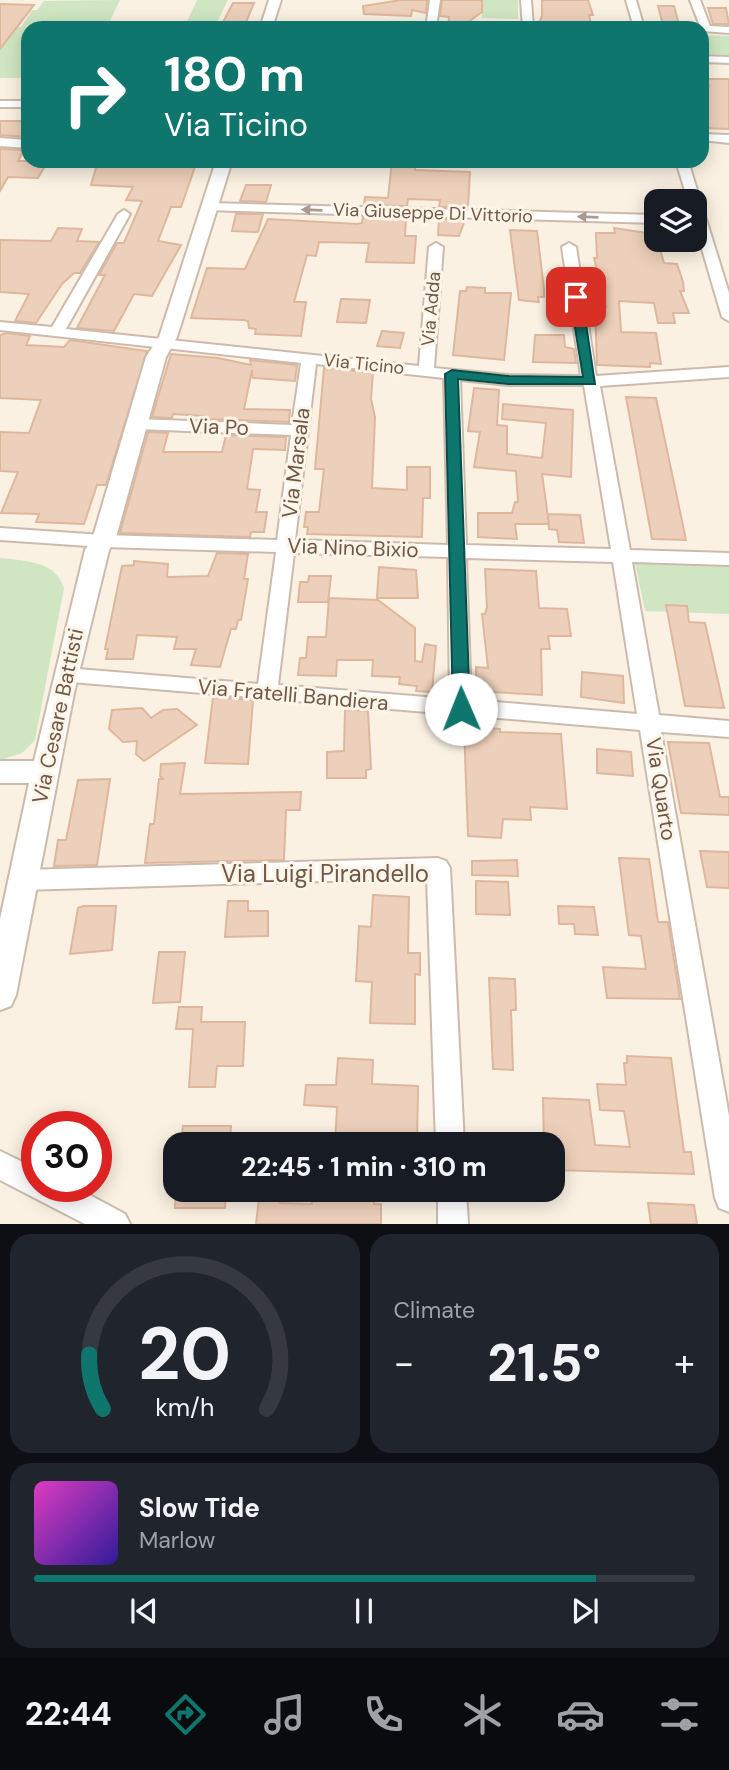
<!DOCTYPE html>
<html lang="en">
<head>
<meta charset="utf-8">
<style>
	:root { --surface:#171b24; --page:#20242c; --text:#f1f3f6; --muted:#9ea1a6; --line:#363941; --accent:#0f766e }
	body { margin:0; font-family:"DM Sans",sans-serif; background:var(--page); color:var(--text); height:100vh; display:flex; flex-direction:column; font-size:26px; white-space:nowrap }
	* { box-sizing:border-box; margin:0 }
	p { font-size:23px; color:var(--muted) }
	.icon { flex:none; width:38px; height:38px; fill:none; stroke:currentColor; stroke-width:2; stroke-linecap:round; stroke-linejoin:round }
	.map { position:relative; height:1224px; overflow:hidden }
	.details { display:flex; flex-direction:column; gap:10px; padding:10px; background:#0d0f14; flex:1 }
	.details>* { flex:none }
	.hud { position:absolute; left:21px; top:21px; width:688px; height:147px; border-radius:21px; box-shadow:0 4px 18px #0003; background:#0f766e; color:#fff; overflow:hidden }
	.controls { position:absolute; left:644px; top:189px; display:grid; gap:14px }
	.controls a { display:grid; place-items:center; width:63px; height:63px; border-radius:14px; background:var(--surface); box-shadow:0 4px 18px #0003; font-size:35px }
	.speed { position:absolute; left:21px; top:1111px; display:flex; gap:14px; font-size:35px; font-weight:700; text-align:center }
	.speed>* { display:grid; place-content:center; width:91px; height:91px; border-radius:50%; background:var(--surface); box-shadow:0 4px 18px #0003; line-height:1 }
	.speed .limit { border:10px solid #d22; background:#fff; color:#111 }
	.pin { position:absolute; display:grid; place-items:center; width:60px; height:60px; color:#fff; margin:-30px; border-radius:14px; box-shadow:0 4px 10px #0006 }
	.me { position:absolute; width:77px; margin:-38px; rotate:359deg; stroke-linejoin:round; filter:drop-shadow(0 0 5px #0008) }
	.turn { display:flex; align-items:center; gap:24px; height:147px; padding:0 28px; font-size:32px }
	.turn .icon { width:91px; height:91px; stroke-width:2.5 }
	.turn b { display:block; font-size:49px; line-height:60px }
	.big { font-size:52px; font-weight:800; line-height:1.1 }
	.details .card { flex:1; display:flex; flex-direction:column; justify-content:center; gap:10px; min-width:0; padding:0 24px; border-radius:21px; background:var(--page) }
	.details .dial { align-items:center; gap:0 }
	.dial svg { height:182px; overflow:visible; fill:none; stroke:var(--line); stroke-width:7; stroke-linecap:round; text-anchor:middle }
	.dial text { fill:var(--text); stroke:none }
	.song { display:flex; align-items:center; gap:21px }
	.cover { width:84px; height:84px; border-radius:10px; background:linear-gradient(135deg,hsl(310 70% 55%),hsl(250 70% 35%)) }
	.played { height:7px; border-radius:4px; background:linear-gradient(90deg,var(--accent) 85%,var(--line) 85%) }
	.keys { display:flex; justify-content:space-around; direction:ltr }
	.heat { display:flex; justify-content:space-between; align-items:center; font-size:38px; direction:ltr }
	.details .tiles { flex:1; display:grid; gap:10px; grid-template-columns:1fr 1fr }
	.card:last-child { grid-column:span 2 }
	.trip { position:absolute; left:163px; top:1132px; width:402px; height:70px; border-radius:21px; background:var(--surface); box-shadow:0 4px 18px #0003; font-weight:800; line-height:70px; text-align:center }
	.menu { display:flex; height:112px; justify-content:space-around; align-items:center; background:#090b0e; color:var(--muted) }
	.menu .icon { width:49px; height:49px }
	.menu .current { color:var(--accent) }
	.menu b { font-size:32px; color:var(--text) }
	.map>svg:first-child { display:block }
</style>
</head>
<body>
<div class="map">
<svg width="729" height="1224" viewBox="0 0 729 1224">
	<rect width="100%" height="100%" fill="#faf1e2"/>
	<path fill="#d0e6c2" d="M120 0 107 27 28 28V78H0V27H21L32 10H37L44 1Z
		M197 0H228L214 28H184Z
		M482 0H518V19L482 18Z
		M702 35 729 36V55L702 54Z
		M0 558C25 561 55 560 64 588L35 740 22 753 0 760Z
		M635 563 729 566V614L645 611Z"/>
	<path fill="#edd0bb" stroke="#deb79d" stroke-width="2" d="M401 0H427L426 13 412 10 411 16 364 14 363 6Z
		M442 0H482V12L460 28H448L449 17 440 16Z
		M542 0H588L593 15H589L592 28H537L542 16Z
		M233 3H254L244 27 221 26Z
		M0 4 34 5 0 49Z
		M658 6H674L679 25H663Z
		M708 8H726L729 24H713Z
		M707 79H729V129L702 128V86H709Z
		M0 121H28V137L0 135Z
		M0 149 24 150 18 161H48L38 178 8 177 0 191Z
		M98 161 159 167 162 161H197L181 207H171L158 241 181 245 152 296 134 294 114 331 77 328 105 275H99L117 243H124L142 201 126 200 133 187 91 185Z
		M392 161H415V170L470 172 468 207H439L440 200 408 199 407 206 364 205 365 197 388 198Z
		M246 185H271L266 202 240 201Z
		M236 214H263L258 232 232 231Z
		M363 217 406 218 405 236H416L414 263 366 262 369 243 319 242 316 256 307 255 294 302H306L301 336 255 334 256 329 249 328 248 321 244 320 191 318 207 268 245 269 268 219 357 224 362 223Z
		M439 219 465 220 459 236 438 235Z
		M58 228 82 229 77 241 99 242 80 273H74L62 284 36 323 15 321 29 294 0 292V240L51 241Z
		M614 228 646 233 647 237H650L653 249H660L664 263 677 264 683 282 684 291H680L689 313H673L675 323H658L654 303 619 301 621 332 656 333 661 364 650 363V367L597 365 595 307H606L594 258H597L596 233H615Z
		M510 230 537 231 544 289V297H538L539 302 519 300Z
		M467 287 485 288V293H511L504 360 453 355 460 291H466Z
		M341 299 370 300 366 323 337 322Z
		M382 331 404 333 400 348 377 346Z
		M7 333 30 336 26 345 64 347 70 340 147 351 106 485H97L84 524 36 522 39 514 1 513 18 472 0 471V432L29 433 41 400 0 398V335Z
		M535 335H564L565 347 574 349 576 363 533 362Z
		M171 354 218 358 251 365 250 360 297 365 295 381 253 378 252 370 244 409 290 410 289 422 204 419 205 416 173 414 172 418 152 417Z
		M324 368 373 373 371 399 375 417 372 488 407 490V467H430V498H423L422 537 307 534 308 527H304L306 512H319L322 486 324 469H315Z
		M474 388 499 390 497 425 507 426V454L542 458 546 423 502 419 503 404 573 410 571 477 542 474 549 524H515L517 539 478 537V513H512L515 502H518L516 471 474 467 480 432 468 431Z
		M626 397 656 398 686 540 652 539Z
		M148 432 168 433 163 452H222L226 435 286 437 285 450 253 449 247 489 260 490 256 512H267L264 532H251L250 537 120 533Z
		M548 514 580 515 584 543 559 542 557 530 549 529Z
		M217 553 248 554 244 579H248L241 620H238L236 629H231L220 667 191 665 196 649H174L177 637 137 635 133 659H106L108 649H105L122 566 134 565V561L168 564 167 577 208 576Z
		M379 567 416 570 418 598H377Z
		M485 569 536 571 539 608 567 609 571 636H548L550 649H541L542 695 476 691V667L488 668 482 614H485L487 607Z
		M309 576H331L328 602H298L300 582H308Z
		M329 598 378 600 415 628V661L422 662 425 644 436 646 432 692 416 691 417 686 399 684 400 677 372 676 373 660H337L336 676 298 675 300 658H306L308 637H326Z
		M666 605 687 606 689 622 705 623 724 708 685 706Z
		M582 672 623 676 624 703 581 697Z
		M213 697 253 700 248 764 205 763Z
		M142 708 151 718 163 710 177 709 197 725 144 761 136 754 137 741 123 742 109 729 112 710Z
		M345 709 368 711 371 769 366 770V778H327V752L344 751Z
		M464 727 500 729V732L561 734 567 809 530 807 531 820 503 819 501 838 468 836Z
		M668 742 709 743 720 797H729V815L681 813Z
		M597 749 631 752 633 776 597 773Z
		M185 763 180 794 301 792 300 810H286L284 860 145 863 150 824H154L159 779H163L160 776 161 764Z
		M110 779 97 865 54 866 58 840H66L78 780Z
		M700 851 729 852V888L707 887Z
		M619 858 649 859 658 922H668L680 999 607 998 603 967 646 969 641 936 629 935Z
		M517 860 518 876 472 875V861Z
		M476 881 508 882 510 915 476 914Z
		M373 895 409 897 408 953H420V975L415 974V1024L370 1023 372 982 356 981 359 926 371 927Z
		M228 901H248V911H268V936L225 937Z
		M83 906H116L112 950 70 954 78 908Z
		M558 906 594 907 598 935 575 934 574 924H559Z
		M159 952H185L180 1002 153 1003Z
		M489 978 515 979 516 1010H511L513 1070 493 1069Z
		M179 1007H202L201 1022H245L243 1066H217L215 1087H189L193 1029H176Z
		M627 1056 671 1058 684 1152H691L694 1174 553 1170V1144H544L543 1098 589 1100 595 1145 630 1147 624 1111 600 1110 597 1084 626 1085 624 1063H627Z
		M338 1058 373 1060 372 1084 418 1086 417 1144H335L337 1107 304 1105 306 1085H336Z
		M183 1126H231L230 1144H181Z
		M176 1190H226L225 1208H175Z
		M260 1190H281L280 1203 312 1204 313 1190H375L374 1204H381V1224H256Z
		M648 1203 694 1205 697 1224H651Z"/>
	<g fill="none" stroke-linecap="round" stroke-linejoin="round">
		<defs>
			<path id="minor" d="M430 0H440L436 28H426Z
				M521 0H531L533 28H523Z
				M626 0H636L644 28H634Z
				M690 0H700L710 26 729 27V33L702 31Z
				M702 56 729 57V63L702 62Z
				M0 101H28V107H0Z
				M702 134 729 135V143L702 140Z
				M0 138 28 140V148L0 146Z
				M676 161H688L729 293V321L722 317 695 225V201H688Z
				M210 203 656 215V223L205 210 204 207Z
				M124 210 130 214 66 329 419 366 429 247 436 243 443 247 434 368 508 375 581 376 562 247 569 243 576 247 596 376 729 367V377L600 386 630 550 729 553V565L632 562 659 715 729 721V737L661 732 729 1116V1212L719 1208 715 1198 640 730 59 681 56 676 59 671 66 668 258 684 276 552 103 547 0 540V528L103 535 277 540 291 435 138 429 130 424 138 419 292 425 301 363 0 330V322L52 327 118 214ZM316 364 444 378 448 545 295 540ZM460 380 508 385H584L611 549 466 545ZM294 553 448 557 450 699 278 685ZM466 558 613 562 637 714 471 700Z
				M438 858 446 861 450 868 464 1144H436L427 878 23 890 15 887 11 880 15 873 23 870Z
				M0 1151 37 1169V1186H73L125 1214 130 1224H85L0 1180Z
				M438 1190H466L468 1224H438Z"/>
			<path id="tertiary" d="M269 0H281L272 28H260Z
				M216 161H232L177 337 166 357 115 541 109 550 74 693 16 995 11 1006 0 1010V919L29 783H0V761H34L85 550 92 540 146 357 159 337Z"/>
		</defs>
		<use href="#minor" stroke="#ccbbac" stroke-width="4"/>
		<use href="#tertiary" stroke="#ccbbac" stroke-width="4"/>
		<use href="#minor" fill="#fff" fill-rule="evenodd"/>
		<use href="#tertiary" fill="#fff" fill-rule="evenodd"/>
	</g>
	<defs><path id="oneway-solid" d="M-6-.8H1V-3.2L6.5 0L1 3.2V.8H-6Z" transform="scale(1.75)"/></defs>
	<g fill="#a99b92">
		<use href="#oneway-solid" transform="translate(312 210) rotate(-178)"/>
		<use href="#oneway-solid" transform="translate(588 217) rotate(-178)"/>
	</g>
	<path fill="#0f766e" stroke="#0a4d48" stroke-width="2" d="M576 293 582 297 595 384H508L458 379 470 709 461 715 453 709 445 374 452 370 508 376 583 377 570 297Z"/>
	<g text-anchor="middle" stroke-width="6" stroke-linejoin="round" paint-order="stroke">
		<g font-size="18" fill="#6f584a" stroke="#fdf5e7">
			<text transform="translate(433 213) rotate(2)" y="6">Via Giuseppe Di Vittorio</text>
			<text transform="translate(431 309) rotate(-85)" y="6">Via Adda</text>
			<text transform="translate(364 364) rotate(6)" y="6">Via Ticino</text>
		</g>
		<g font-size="21" fill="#6f584a" stroke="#fdf5e7">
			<text transform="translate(219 427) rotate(2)" y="7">Via Po</text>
			<text transform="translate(296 463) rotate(-83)" y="7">Via Marsala</text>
			<text transform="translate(353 548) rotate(2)" y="7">Via Nino Bixio</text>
			<text transform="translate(293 695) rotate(5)" y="7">Via Fratelli Bandiera</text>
			<text transform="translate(58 716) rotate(-78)" y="7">Via Cesare Battisti</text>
			<text transform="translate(661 789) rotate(81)" y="7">Via Quarto</text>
		</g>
		<g font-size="24" fill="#6f584a" stroke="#fdf5e7">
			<text x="325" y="882">Via Luigi Pirandello</text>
		</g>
	</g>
</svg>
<div class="controls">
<a><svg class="icon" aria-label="layers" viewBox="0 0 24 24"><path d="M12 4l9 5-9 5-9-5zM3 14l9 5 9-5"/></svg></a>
</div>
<div class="speed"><div class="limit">30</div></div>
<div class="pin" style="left:576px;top:297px;background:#d93025"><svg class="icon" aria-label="arrive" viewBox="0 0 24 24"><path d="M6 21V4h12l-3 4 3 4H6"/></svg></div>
<svg class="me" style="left:461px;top:709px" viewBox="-20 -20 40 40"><circle r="19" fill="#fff"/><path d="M0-13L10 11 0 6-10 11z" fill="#0f766e"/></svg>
<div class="trip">22:45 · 1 min · 310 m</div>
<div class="hud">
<div class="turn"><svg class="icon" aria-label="right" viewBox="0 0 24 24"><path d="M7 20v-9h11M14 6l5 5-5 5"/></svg><div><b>180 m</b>Via Ticino</div></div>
</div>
</div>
<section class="details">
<div class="tiles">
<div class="card dial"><svg viewBox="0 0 100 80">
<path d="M14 69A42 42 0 1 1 86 69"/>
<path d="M14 69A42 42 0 0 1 8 45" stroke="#0f766e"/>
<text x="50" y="56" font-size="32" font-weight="700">20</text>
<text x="50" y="72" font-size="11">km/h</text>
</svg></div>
<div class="card"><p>Climate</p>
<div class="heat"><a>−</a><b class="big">21.5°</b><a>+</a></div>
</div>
<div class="card">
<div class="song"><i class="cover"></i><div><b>Slow Tide</b><p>Marlow</p></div></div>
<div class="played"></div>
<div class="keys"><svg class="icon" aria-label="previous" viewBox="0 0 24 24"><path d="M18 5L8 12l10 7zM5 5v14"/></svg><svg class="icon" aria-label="pause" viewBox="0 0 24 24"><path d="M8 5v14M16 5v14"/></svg><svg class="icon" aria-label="next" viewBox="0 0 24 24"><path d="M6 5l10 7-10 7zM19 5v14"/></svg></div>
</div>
</div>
</section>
<nav class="menu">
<b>22:44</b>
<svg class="icon current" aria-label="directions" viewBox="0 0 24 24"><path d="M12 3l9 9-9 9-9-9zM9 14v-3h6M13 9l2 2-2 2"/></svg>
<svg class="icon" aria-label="music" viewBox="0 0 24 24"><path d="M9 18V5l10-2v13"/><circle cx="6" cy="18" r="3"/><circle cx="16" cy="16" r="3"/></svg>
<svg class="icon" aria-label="phone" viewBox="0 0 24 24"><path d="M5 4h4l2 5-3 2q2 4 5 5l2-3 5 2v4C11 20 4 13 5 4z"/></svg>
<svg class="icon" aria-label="climate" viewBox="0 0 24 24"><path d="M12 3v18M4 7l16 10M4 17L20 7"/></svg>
<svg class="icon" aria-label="car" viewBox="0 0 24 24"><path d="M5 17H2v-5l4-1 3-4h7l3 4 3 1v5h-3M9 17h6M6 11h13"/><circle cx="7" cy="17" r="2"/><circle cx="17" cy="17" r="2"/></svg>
<svg class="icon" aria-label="filters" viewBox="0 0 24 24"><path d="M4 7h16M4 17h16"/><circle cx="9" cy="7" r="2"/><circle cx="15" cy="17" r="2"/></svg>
</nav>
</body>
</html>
